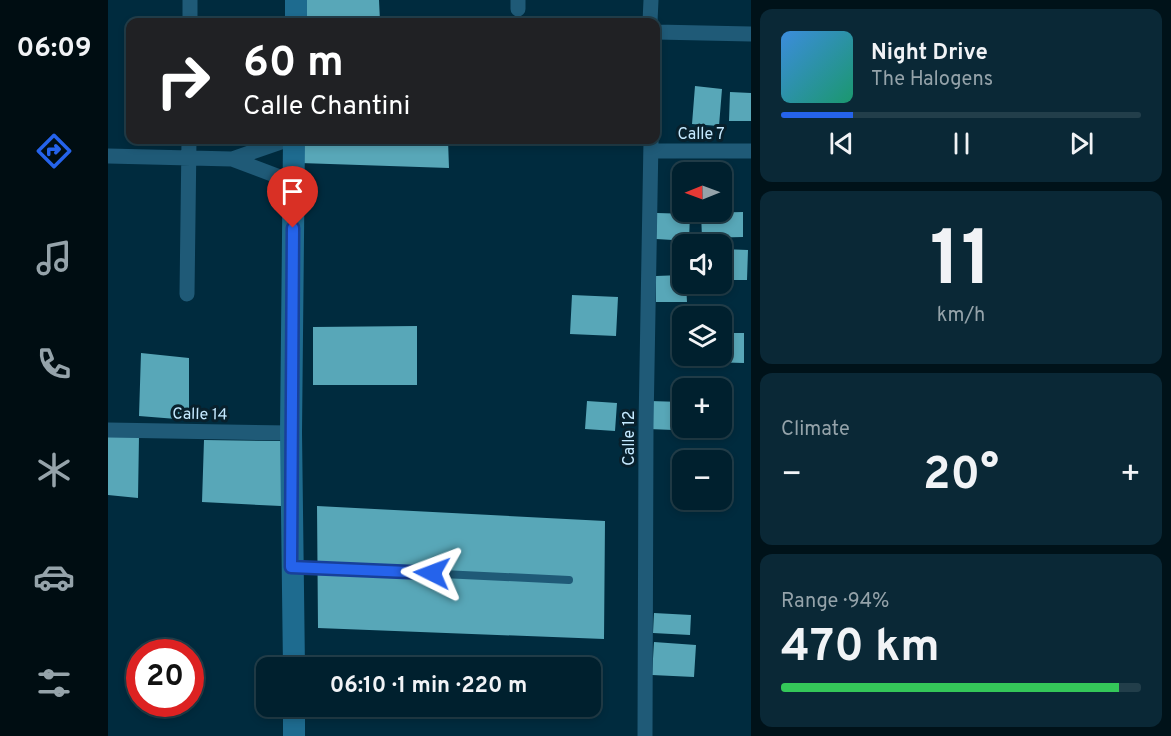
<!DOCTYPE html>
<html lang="en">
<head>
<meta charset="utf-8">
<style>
	:root { --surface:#00202e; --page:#0a2836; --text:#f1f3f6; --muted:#95a3aa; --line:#223e4a; --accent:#2563eb }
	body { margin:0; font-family:Overpass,sans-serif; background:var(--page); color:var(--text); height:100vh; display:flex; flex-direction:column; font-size:22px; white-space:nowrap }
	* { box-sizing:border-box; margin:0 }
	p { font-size:20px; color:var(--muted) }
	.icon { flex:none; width:33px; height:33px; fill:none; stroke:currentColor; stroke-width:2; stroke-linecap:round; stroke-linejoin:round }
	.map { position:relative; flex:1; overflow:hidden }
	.panel { display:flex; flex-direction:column; gap:9px; padding:9px; background:#001219; width:420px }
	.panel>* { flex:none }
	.top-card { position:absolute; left:18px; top:18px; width:534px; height:126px; border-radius:12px; box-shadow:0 3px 9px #0003,0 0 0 2px var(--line); background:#202124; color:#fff; overflow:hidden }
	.needle { width:39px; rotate:269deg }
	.fabs { position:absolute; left:564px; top:162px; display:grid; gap:12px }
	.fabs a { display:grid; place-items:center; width:60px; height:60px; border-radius:12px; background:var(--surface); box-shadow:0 3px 9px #0003,0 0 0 2px var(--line); font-size:30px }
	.speed { position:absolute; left:18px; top:639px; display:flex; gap:12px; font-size:30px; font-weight:700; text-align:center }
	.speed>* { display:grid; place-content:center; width:78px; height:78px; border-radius:50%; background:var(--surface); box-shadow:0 3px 9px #0003,0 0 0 2px var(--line); line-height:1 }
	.speed .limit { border:9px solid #d22; background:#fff; color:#111 }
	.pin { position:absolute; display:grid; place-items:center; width:51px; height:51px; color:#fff; margin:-62px -26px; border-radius:50% 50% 50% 0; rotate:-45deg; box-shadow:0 0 6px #0007 }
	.pin .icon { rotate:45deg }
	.me { position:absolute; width:66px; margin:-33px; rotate:273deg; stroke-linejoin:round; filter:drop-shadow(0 0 4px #0008) }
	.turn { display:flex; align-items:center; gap:21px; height:126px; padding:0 18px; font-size:27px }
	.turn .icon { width:78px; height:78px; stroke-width:2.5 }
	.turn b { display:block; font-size:42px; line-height:51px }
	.big { font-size:45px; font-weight:700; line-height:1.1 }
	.panel .tile { flex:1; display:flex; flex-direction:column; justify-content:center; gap:9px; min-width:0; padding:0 21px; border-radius:12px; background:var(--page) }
	.panel .dial { align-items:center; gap:0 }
	.dial b { font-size:78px; line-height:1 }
	.song { display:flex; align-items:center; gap:18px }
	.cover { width:72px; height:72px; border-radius:9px; background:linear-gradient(135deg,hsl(210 70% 55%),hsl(160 70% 35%)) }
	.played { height:6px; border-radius:3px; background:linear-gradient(90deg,var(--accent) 20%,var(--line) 20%) }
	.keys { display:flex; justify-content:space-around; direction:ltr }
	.heat { display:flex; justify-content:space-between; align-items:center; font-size:33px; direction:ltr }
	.charge { height:9px; border-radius:4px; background:linear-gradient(90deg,#34c759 94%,var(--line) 0) }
	.trip { position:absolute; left:148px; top:657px; width:345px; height:60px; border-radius:12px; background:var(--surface); box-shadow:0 3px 9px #0003,0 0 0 2px var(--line); font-weight:700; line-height:60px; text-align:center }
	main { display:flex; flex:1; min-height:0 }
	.tab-bar { display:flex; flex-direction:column; width:108px; justify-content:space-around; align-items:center; background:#000d12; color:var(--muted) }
	.tab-bar .icon { width:42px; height:42px }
	.tab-bar .selected { color:var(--accent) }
	.tab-bar b { font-size:27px; color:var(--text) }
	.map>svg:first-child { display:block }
</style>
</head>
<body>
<main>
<nav class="tab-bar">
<b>06:09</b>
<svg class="icon selected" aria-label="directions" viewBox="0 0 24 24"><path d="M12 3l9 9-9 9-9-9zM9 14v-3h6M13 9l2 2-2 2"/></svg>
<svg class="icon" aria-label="music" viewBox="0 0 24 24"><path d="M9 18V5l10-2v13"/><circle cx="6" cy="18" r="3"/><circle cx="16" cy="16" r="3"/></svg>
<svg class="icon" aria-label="phone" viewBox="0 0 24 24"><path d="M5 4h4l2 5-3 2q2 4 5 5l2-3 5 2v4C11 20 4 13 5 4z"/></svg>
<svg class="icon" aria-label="climate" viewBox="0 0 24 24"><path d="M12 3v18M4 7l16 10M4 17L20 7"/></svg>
<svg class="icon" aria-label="car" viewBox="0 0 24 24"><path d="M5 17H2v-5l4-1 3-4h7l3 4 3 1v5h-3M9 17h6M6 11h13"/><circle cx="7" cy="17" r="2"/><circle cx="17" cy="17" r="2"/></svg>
<svg class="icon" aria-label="filters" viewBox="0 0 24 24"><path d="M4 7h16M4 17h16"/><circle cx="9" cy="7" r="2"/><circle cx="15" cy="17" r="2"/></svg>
</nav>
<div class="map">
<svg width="643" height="736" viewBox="0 0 643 736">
	<rect width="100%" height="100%" fill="#002b3e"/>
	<path fill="#58a7b8" d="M197 0H271L272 21 196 19Z
		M587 86 614 89 611 126 584 124Z
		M622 92 643 93V121H621Z
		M192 140H340L341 168 192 163Z
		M635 212V237L594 238 593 213Z
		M549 213 582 214 581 241 548 239Z
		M614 249 640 250 639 280H614Z
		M574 275V284H578L579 302H548V276Z
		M464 295 510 297 508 336 462 334Z
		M309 326V385H205V327Z
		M614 333H636V363L597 362V356H614Z
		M33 353 81 358V420L31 416Z
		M479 401 509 403 507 431 477 429Z
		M542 401 574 402V428H589V431L541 429Z
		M0 435 31 436 30 498 0 495Z
		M96 440 174 441 173 506 94 502Z
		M209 506 497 521 496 639 210 628Z
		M546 613 583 615 582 635 545 633Z
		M546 642 588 645 586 677 544 675Z"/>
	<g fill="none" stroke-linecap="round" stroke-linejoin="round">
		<path stroke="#1f5a77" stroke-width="8" d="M188 567 461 580"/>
		<path stroke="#1f5a77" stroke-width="15" d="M410 9V0
			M82 22V0
			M542 22 543 0
			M548 32 643 34
			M543 151H643
			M0 156 124 159 185 182
			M124 159 179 140
			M79 294 81 140
			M0 430 183 433
			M537 736 538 425 543 140"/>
		<path stroke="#1e6b8f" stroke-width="22" d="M188 22V0
			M186 668 183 433 186 140
			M186 706V736"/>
	</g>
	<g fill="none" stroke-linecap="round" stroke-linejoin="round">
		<defs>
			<path id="route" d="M185 228 183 567 324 573"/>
		</defs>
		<use href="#route" stroke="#184099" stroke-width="15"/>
		<use href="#route" stroke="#2563eb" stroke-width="10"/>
	</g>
	<g text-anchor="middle" stroke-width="6" stroke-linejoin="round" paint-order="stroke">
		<g font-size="16" fill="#c5e9ff" stroke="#08202c">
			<text x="593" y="139">Calle 7</text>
			<text transform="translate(92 413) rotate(1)" y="6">Calle 14</text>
			<text transform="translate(520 438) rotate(-90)" y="6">Calle 12</text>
		</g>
	</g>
</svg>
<div class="fabs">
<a><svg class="needle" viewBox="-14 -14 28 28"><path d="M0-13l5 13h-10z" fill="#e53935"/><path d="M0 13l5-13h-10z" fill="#95a3aa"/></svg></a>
<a><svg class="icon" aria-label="sound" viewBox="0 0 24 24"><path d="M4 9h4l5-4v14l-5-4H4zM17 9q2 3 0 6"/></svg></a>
<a><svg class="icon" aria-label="layers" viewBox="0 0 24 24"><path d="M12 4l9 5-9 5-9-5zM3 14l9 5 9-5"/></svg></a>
<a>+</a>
<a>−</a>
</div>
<div class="speed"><div class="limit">20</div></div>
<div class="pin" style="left:185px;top:228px;background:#d93025"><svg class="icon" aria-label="arrive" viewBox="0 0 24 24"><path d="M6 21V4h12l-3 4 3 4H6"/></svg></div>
<svg class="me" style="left:324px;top:573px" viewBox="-20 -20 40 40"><path d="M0-17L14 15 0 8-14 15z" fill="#2563eb" stroke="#fff" stroke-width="4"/></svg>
<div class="trip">06:10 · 1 min · 220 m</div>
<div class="top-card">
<div class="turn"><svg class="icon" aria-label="right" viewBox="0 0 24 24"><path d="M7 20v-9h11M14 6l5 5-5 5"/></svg><div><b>60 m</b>Calle Chantini</div></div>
</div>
</div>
<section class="panel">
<div class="tile">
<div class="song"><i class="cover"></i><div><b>Night Drive</b><p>The Halogens</p></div></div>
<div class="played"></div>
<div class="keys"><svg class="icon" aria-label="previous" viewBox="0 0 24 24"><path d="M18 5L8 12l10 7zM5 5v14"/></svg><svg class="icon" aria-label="pause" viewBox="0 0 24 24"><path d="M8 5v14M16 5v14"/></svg><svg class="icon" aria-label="next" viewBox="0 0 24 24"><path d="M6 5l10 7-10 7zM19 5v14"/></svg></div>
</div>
<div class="tile dial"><b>11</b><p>km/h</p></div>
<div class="tile"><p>Climate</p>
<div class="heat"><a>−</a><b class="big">20°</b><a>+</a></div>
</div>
<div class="tile"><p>Range · 94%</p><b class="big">470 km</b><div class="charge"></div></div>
</section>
</main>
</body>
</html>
